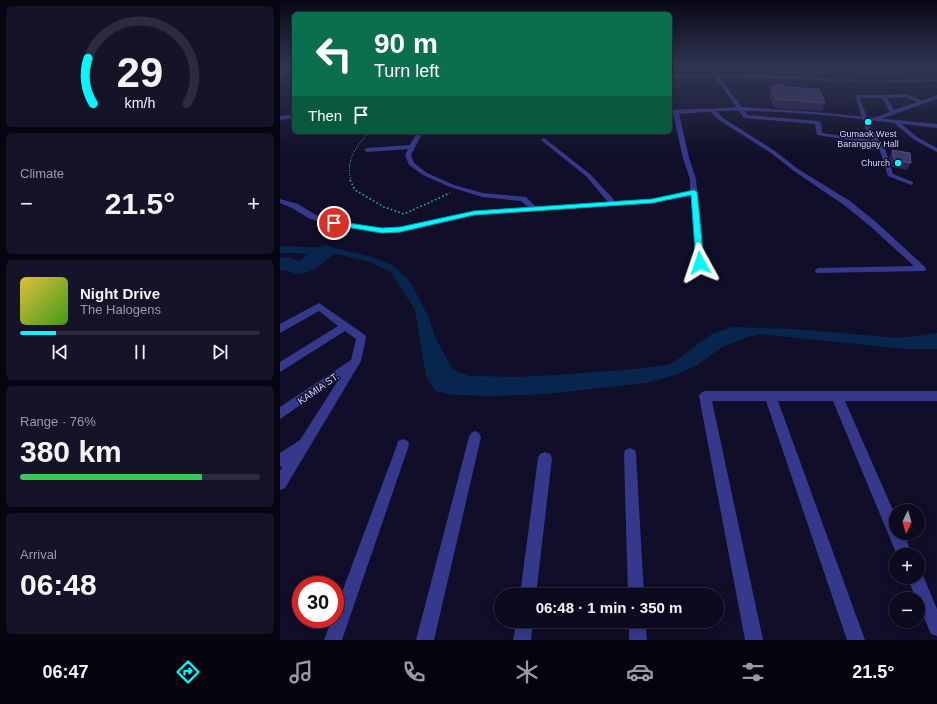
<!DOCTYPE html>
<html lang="en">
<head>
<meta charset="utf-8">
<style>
	:root { --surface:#0c0a1e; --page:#151327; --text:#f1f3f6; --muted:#9a9aa4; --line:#2c2b3c; --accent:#01f8ff }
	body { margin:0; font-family:Arial,sans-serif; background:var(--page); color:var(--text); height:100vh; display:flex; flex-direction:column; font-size:15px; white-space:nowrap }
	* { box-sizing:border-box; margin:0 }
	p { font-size:13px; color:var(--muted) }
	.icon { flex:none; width:22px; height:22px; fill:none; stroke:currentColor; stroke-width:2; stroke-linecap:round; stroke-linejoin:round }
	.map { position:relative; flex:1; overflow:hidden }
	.side { display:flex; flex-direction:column; gap:6px; padding:6px; background:#070610; width:280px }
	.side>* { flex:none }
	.guide { position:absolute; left:12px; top:12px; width:380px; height:122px; border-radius:6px; box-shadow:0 2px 10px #0003,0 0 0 1px var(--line); background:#0b6e4f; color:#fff; overflow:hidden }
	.needle { width:26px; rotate:185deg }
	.buttons { position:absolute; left:609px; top:504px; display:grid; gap:8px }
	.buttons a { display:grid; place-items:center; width:36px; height:36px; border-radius:50%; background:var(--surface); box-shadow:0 2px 10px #0003,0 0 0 1px var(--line); font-size:20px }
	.speed { position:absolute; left:12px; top:576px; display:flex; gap:8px; font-size:20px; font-weight:700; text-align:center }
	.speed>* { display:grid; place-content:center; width:52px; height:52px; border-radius:50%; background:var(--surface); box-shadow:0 2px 10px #0003,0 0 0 1px var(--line); line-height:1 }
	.speed .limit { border:6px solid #d22; background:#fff; color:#111 }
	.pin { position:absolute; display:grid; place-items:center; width:34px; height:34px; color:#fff; margin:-17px; border:2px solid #fff; border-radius:50%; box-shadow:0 1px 4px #0007 }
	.me { position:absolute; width:44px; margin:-22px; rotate:355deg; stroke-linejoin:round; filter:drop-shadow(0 0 3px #0008) }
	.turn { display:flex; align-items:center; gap:14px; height:84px; padding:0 16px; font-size:18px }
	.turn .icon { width:52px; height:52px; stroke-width:2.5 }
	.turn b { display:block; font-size:28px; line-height:34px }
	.then { display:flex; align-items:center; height:38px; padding:0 16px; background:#0003; gap:8px; font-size:15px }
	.big { font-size:30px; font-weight:700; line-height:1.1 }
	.side .widget { flex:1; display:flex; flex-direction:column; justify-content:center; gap:6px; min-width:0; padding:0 14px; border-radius:6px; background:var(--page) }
	.side .dial { align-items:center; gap:0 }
	.dial svg { height:104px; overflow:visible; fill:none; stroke:var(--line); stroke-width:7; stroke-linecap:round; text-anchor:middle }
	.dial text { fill:var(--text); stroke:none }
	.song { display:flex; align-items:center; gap:12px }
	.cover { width:48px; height:48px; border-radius:6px; background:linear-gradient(135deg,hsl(50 70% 55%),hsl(100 70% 35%)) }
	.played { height:4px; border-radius:2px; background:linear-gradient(90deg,var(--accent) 15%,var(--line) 15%) }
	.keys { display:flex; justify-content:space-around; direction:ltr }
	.heat { display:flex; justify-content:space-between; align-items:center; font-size:22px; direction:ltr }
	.charge { height:6px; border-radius:3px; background:linear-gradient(90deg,#34c759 76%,var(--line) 0) }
	.trip { position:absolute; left:214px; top:588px; width:230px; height:40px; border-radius:20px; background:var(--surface); box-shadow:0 2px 10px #0003,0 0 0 1px var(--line); font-weight:700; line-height:40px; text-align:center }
	.tab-bar { display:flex; height:64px; justify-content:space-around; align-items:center; background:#05040c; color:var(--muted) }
	.tab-bar .icon { width:28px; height:28px }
	.tab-bar .on { color:var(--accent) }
	.tab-bar b { font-size:18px; color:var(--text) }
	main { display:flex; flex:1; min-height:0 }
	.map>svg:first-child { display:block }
</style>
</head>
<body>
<main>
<section class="side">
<div class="widget dial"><svg viewBox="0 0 100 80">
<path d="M14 69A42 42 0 1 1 86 69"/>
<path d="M14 69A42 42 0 0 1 10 34" stroke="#01f8ff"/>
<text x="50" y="56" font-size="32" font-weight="700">29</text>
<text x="50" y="72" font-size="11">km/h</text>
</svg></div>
<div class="widget"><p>Climate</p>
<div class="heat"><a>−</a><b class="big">21.5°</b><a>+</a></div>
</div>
<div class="widget">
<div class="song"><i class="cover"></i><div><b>Night Drive</b><p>The Halogens</p></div></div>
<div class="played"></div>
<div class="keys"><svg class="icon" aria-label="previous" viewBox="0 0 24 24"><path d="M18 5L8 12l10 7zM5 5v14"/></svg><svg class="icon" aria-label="pause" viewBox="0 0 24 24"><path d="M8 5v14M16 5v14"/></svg><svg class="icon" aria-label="next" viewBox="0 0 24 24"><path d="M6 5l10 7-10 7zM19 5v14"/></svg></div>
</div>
<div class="widget"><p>Range · 76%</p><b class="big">380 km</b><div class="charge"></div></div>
<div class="widget"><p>Arrival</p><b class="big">06:48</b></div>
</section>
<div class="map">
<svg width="657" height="640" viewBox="0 0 657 640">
	<rect width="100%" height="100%" fill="#100e28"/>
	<path fill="#08264d" d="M0 246 54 248 89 256 112 265 126 277 132 285 148 316 157 341 173 370 189 376 237 377 275 375 357 369 391 364 432 334 452 327 514 329 618 338 657 333V349H625L480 334 468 337 442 347 417 365 396 375 365 383 266 394 213 396 173 395 155 391 146 376 135 310 111 272 89 262 56 254 0 253Z"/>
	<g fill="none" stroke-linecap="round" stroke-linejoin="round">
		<path stroke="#08264d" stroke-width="1.5" d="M427 68 447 71 481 69 480 68
			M618 68H643"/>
		<path fill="#08264d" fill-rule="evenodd" d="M46 245 53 247 55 251C48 261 31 274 18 274 11 274 7 269 0 270V258L9 257 19 261 39 247Z"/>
		<path stroke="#27c2ad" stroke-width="1" stroke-dasharray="1 1.5" stroke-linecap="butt" d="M71 181C65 159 76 148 89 132"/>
		<path stroke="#27c2ad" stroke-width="1.5" stroke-dasharray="1.5 2.5" stroke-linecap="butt" d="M70 180 75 190 104 207 124 214 170 193"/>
		<path fill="#36398b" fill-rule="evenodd" d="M11 68H14V70L0 75V72Z
			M390 75H480L592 81 657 79V81C584 85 512 77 439 77L468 115 538 121 541 123 542 133 593 140 585 128 575 95H604L627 94 642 101 657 95V99L595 121 592 119 593 118 610 112 602 98H580L591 128 606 151 613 174 633 182V184L631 185 608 176 600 151 596 144 537 135 535 124 464 118 435 77H390ZM626 97 637 102 614 110 607 98Z
			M430 109H434L443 118 495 151 518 169 570 201 596 222 645 267 646 269 645 271 536 273 535 271 536 269 539 268 634 266 590 226 564 205 514 171 491 153 439 120 430 111Z
			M396 111 399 113 409 158 416 179 424 263 420 266 416 263 411 195 372 203 194 215 130 230 102 232 65 228 30 219 12 208 0 203V199L18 204 36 215 66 224 102 228 130 226 194 211 248 207 241 201 202 197 170 187 143 175 129 165 125 155 128 149 87 152 84 150 87 148 130 145 137 132H143L131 155 134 163 147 173 174 185 203 193 246 197 256 207 328 202 306 176 262 141 261 140 264 138 310 174 335 201 372 199 410 191V179L403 158 393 113Z
			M614 121H618L637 137 657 148V152L633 139 614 123Z
			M39 303 85 335 86 338 81 361 5 488 0 490V471L3 466 0 467V453L20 440 59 379 0 419V407L71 360 76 339 65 331 0 372V362L58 326 39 311 0 333V324Z
			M425 391H657V401H565L616 517V533H623L633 555H617L553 401H498L585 640H567L486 401H432L483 640H465L419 396 421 393Z
			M195 431 199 433 201 437 154 640H136L189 437 191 433Z
			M123 439 128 441 129 445 62 640H44L52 619H55V611L117 445 118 441Z
			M350 448 355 450 356 454 364 595H348L344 454 345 450Z
			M265 452 270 454 272 458 256 595H240L258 458 260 454Z
			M638 570 641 571 657 609V636L651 634 638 603V599H636L627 577H638Z
			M237 621H253L251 640H233Z
			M349 621H365L367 640H349Z"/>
		<path fill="#36398b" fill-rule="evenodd" d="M463 107 536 112 657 124V128C593 121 528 111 463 111 439 110 414 114 390 114V110Z
			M14 114V118L0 120V116Z"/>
	</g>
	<path fill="#2c2658" d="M494 85 504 87 545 103 542 111 494 108 489 95 491 87H493Z
		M612 150 631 163 627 170 612 167 609 157Z"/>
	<path fill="#3e396a" stroke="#565181" d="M494 85H504V87L539 89 545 103 496 99 491 87H494Z
		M612 150 630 153 631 163 615 160Z"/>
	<linearGradient id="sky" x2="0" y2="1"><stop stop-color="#090816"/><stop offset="0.43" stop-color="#313653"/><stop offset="1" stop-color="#313653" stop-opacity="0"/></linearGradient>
	<rect width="657" height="157" fill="url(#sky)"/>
	<path fill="#01f8ff" stroke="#01a1a6" d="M414 190 417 192 424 263 420 265 416 263 411 195 372 203 194 215 120 232 102 233 54 225 50 223 54 221 102 228 120 227 194 211 372 199Z"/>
	<g fill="#01f8ff" stroke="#100e28" stroke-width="1.5">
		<circle cx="588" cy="122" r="4"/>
		<circle cx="618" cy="163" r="4"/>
	</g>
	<g text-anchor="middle" stroke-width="3" stroke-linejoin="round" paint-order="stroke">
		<g font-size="9" fill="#d7d5ff" stroke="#100e28">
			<text x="588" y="137">Gumaok West<tspan x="588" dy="10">Baranggay Hall</tspan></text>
			<text x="610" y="166" text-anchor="end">Church</text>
		</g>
		<g font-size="10" fill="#d7d5ff" stroke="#100e28">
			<text transform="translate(38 388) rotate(-35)" y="4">KAMIA ST.</text>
		</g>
	</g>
</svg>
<div class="buttons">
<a><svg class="needle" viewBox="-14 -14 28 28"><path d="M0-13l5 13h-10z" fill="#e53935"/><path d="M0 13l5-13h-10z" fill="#9a9aa4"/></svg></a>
<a>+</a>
<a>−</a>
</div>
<div class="speed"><div class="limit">30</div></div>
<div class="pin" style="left:54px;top:223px;background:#d93025"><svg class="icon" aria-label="arrive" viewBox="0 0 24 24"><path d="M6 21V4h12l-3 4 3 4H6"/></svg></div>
<svg class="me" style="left:420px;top:263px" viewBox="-20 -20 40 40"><path d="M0-17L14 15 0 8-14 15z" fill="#01f8ff" stroke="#fff" stroke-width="4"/></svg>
<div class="trip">06:48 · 1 min · 350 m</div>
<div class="guide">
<div class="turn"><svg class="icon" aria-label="left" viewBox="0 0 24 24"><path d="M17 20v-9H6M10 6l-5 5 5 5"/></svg><div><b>90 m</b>Turn left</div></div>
<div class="then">Then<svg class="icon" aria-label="arrive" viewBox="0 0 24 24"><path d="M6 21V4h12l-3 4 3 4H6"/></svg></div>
</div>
</div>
</main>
<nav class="tab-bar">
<b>06:47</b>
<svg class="icon on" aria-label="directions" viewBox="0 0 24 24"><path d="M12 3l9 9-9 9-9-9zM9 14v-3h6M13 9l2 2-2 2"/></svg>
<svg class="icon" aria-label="music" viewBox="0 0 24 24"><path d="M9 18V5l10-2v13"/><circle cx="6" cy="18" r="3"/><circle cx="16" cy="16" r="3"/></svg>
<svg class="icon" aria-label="phone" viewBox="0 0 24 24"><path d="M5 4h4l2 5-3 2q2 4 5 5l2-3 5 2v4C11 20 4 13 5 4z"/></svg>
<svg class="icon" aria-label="climate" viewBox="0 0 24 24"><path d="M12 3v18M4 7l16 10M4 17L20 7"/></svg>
<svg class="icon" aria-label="car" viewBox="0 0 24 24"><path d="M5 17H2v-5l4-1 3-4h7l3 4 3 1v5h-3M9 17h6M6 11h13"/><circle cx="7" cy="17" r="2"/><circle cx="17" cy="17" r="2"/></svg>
<svg class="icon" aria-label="filters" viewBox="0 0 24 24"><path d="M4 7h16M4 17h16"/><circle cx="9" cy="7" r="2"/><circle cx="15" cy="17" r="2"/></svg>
<b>21.5°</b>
</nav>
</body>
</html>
